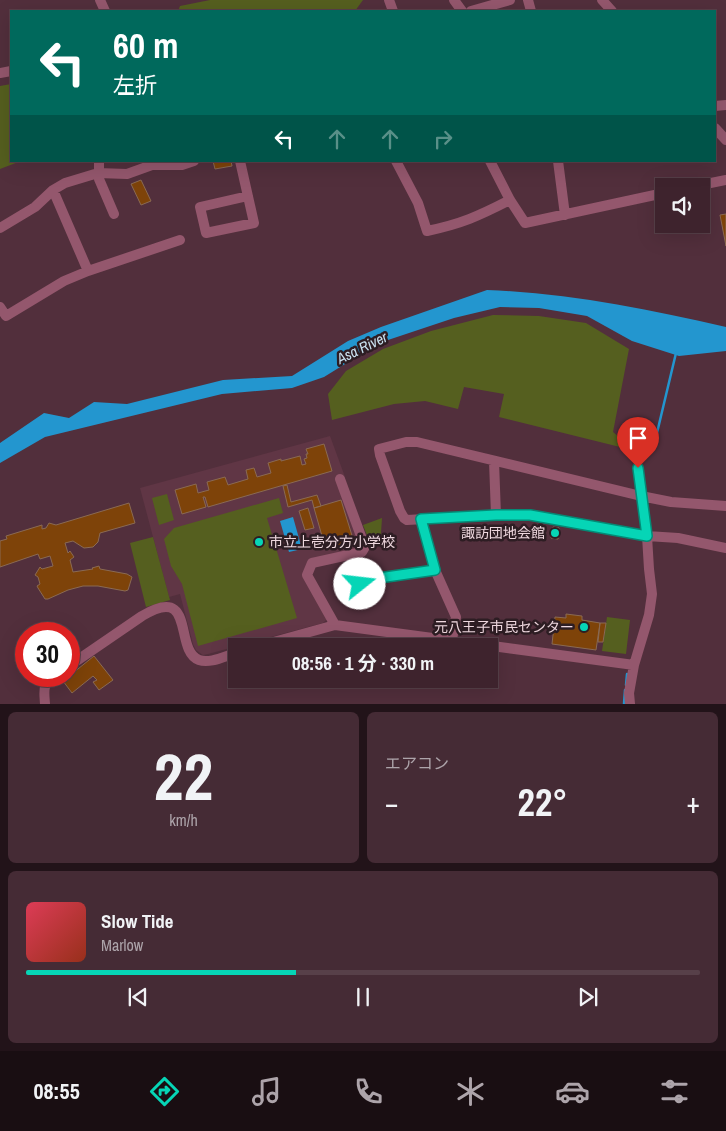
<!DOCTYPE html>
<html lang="ja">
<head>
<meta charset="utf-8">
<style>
	:root { --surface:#3e232d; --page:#452b35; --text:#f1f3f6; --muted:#ada4aa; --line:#574049; --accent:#06d5b6 }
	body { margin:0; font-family:"Archivo Narrow","Noto Sans JP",sans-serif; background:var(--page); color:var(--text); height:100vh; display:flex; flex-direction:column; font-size:19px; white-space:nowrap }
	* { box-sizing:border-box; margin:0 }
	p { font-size:16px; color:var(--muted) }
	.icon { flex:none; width:28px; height:28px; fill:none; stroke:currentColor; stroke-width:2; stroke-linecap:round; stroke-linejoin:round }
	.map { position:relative; height:704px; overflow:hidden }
	.side { display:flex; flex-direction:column; gap:8px; padding:8px; background:#221319; flex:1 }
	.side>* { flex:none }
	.guide { position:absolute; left:10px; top:10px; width:706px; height:152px; border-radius:0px; box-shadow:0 5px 20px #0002,0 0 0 1px var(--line); background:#00695c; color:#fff; overflow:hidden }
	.buttons { position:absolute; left:655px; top:178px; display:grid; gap:10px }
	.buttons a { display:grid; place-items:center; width:55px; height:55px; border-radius:0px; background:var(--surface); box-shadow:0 5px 20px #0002,0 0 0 1px var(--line); font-size:25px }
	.speed { position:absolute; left:15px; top:622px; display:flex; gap:10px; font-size:25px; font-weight:700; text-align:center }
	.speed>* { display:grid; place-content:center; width:65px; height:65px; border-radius:50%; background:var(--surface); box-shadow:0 5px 20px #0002,0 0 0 1px var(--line); line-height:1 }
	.speed .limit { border:8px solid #d22; background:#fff; color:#111 }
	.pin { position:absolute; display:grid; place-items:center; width:42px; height:42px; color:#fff; margin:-51px -21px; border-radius:50% 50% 50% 0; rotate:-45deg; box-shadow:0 0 5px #0007 }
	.pin .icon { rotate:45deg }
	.me { position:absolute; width:55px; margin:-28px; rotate:74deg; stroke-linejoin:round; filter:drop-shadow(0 0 4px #0008) }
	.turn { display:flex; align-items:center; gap:18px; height:105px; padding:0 20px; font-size:22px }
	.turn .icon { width:65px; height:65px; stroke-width:2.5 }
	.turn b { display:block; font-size:35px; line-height:42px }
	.lanes { display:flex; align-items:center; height:48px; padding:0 20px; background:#0003; justify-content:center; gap:25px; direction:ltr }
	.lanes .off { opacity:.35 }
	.big { font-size:38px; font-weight:700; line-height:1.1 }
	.side .widget { flex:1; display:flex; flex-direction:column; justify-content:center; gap:8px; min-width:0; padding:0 18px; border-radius:8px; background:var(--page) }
	.side .dial { align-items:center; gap:0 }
	.dial b { font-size:65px; line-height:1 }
	.song { display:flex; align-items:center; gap:15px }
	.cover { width:60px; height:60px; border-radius:8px; background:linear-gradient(135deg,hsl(350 70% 55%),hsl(10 70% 35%)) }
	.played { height:5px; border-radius:2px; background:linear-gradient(90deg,var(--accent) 40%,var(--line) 40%) }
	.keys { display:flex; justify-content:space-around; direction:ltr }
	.heat { display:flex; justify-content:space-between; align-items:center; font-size:28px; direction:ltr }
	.side .tiles { flex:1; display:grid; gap:8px; grid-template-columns:1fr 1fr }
	.widget:last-child { grid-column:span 2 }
	.trip { position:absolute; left:228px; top:638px; width:270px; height:50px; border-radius:0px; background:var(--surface); box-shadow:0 5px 20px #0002,0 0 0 1px var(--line); font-weight:700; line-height:50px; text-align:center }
	.tabs { display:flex; height:80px; justify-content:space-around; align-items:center; background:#190e12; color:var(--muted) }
	.tabs .icon { width:35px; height:35px }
	.tabs .selected { color:var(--accent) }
	.tabs b { font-size:22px; color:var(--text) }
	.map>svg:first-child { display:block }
</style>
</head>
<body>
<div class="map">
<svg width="726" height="704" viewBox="0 0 726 704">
	<rect width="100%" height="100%" fill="#522f3c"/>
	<path fill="#603645" d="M330 436 345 477 341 479 365 547 312 563 308 571 327 619 323 623 208 654 203 655 200 653 196 650 193 644 180 594 169 597 140 488Z"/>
	<path fill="#555f1f" d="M210 0H363L355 11H178L180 6Z
		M11 84V161H21L0 169V86Z
		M493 315 539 316 586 323 629 349 613 432 625 442 624 448 499 417 504 394 464 387 458 409 425 401 394 404 332 420 328 394 346 371 383 349 431 331Z
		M167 494 174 520 159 525 152 498Z
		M279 498 283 513 267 518 297 618 198 646 182 584 171 566 164 539 174 528Z
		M382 518 381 533 383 541 371 545 363 525Z
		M153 537 170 600 146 607 130 543Z
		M607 617 630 620 626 654 602 651Z"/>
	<path fill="#2396cf" d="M487 290C568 293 646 309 726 327V351L679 356 632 341 587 316 539 308 500 307 454 318 379 343 324 377 292 388 222 394 45 437 0 463V443L44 413 69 418 94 402 127 404 223 380 292 376 348 341 381 327Z
		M293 517 302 549 289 552 280 521Z"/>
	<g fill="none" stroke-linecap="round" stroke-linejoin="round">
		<path stroke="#2396cf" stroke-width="2.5" d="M640 455 647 444 656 437 676 353
			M626 685 627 674
			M624 704 625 690"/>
	</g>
	<path fill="#7e4309" stroke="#8a6a53" d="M213 161H231L232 166 215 169Z
		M141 180 151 201 141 205 131 184Z
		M726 214V246L720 215Z
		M324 444 332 471 208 507 205 497H203L206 507 182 514 175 490 196 484 198 493 209 490 207 482 225 477 228 485 248 479 246 470 254 468 257 477 271 473 268 463 281 459V461L300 456 302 465 306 464 304 459 307 458 306 454H308L306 449Z
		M287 485 291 502 317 495 321 506 314 508 312 500 288 507 283 486Z
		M341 500 354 542 326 550 314 508Z
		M129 503 135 523 100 533 98 542 93 547 84 548 73 541 65 543 68 553 70 551 74 557 70 560 73 572 93 569 92 568 99 566 100 569 127 574 132 577 128 590 125 591 98 586H83L68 590 48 599H45L38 588 37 586 40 584 38 577 35 575 40 567 42 569 53 566 50 556 40 559 38 554 0 567V541L7 539 6 536 42 525V529L46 528 49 523 56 525Z
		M308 508 314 528 305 530 299 511Z
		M553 527 559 528 558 539 551 538Z
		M566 614 582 616V620L600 623 596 650 552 644 555 617 566 618Z
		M600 623H606L603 642H598Z
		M94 656 113 680 99 690 93 682 97 680 93 676 72 693 63 681Z"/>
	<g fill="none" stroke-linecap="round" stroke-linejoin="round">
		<path stroke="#94576d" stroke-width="10" d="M100 0 105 11
			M389 0 393 11
			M454 0 462 11
			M528 0 531 11
			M602 0 612 11
			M471 11 510 0
			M0 73 11 71
			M715 106 726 105
			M715 128 726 140
			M99 161V179L114 214
			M240 161 254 223 206 233 200 207 248 196
			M396 161 418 203 427 231C461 224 479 216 510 200
			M490 161 510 200 525 223 664 193
			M558 161 565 215
			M696 186 726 180
			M53 190 88 271
			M0 228 35 207 53 190 65 183 98 173 127 174 152 165H182L194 161
			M0 307 6 316 64 281 88 271 180 240
			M494 461 496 515
			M726 506 671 502 641 496 417 442H406L379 449 380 455 400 511 404 518 407 520 496 515H530L647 536 678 538 726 548
			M421 519 435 570 456 617 452 640
			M360 584 379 578 435 570
			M335 625 307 575 312 563 362 552 365 547 340 479
			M259 646 335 625 634 665
			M69 666 142 616C197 583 173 650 199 660 210 664 225 656 236 653
			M45 704C44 689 42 685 55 676
			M630 704 629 693 634 665 649 615 652 594 649 569 647 536 638 468"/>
	</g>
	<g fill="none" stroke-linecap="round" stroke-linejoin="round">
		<defs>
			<path id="route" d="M360 584 379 578 435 570 421 519 496 515H530L647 536 638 468"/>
		</defs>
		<use href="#route" stroke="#048a76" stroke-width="12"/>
		<use href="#route" stroke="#06d5b6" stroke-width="9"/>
	</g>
	<g fill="#06d5b6" stroke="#2d1d23" stroke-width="2">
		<circle cx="555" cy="533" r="5"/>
		<circle cx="259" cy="542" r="5"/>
		<circle cx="584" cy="627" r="5"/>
	</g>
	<g text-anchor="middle" stroke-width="5" stroke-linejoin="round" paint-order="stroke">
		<g font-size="14" fill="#eed7de" stroke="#2d1d23" text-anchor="end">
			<text x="545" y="538">諏訪団地会館</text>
			<text x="269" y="547" text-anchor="start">市立上壱分方小学校</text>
			<text x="574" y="632">元八王子市民センター</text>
		</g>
		<g font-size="15" font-style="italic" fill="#cae1f0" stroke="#2d1d23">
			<text transform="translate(362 348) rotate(-26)" y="5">Asa River</text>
		</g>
	</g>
</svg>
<div class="buttons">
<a><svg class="icon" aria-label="sound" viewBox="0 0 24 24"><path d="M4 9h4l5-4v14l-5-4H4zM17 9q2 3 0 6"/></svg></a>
</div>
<div class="speed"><div class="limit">30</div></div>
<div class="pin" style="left:638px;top:468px;background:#d93025"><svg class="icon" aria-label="arrive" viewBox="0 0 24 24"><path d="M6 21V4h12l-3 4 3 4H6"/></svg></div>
<svg class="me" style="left:360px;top:584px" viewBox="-20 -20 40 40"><circle r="19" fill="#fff"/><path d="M0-13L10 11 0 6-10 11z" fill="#06d5b6"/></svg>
<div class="trip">08:56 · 1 分 · 330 m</div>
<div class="guide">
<div class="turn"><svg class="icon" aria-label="left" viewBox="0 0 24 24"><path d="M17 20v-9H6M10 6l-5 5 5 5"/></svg><div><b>60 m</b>左折</div></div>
<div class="lanes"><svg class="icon" aria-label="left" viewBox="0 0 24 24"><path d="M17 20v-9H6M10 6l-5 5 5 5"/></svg><svg class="icon off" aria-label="ahead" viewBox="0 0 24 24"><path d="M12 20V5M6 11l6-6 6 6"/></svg><svg class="icon off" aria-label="ahead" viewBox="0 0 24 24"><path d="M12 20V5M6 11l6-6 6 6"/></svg><svg class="icon off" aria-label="right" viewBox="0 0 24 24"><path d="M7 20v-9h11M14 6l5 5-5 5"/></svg></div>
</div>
</div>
<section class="side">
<div class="tiles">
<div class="widget dial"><b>22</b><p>km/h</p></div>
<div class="widget"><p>エアコン</p>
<div class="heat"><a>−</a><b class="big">22°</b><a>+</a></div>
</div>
<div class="widget">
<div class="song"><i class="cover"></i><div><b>Slow Tide</b><p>Marlow</p></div></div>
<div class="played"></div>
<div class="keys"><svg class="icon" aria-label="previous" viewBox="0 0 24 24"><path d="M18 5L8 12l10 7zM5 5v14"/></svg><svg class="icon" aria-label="pause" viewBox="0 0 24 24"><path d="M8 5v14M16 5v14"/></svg><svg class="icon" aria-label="next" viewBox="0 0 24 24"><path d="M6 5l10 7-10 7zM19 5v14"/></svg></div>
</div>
</div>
</section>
<nav class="tabs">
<b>08:55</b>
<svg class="icon selected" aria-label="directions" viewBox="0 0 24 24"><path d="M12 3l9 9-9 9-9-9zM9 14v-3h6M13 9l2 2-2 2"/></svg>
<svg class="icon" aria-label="music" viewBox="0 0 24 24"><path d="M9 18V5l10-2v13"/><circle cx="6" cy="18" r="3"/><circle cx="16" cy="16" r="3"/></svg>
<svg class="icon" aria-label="phone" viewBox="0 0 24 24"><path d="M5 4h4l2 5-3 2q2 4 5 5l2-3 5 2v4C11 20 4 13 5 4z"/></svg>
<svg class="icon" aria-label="climate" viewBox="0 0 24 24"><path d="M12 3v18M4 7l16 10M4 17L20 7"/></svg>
<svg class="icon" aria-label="car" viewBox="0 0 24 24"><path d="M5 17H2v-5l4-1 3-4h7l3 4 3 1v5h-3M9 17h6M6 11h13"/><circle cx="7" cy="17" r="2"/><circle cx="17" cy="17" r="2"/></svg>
<svg class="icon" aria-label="filters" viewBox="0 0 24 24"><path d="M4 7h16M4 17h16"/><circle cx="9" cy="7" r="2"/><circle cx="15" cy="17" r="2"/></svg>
</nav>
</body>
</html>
